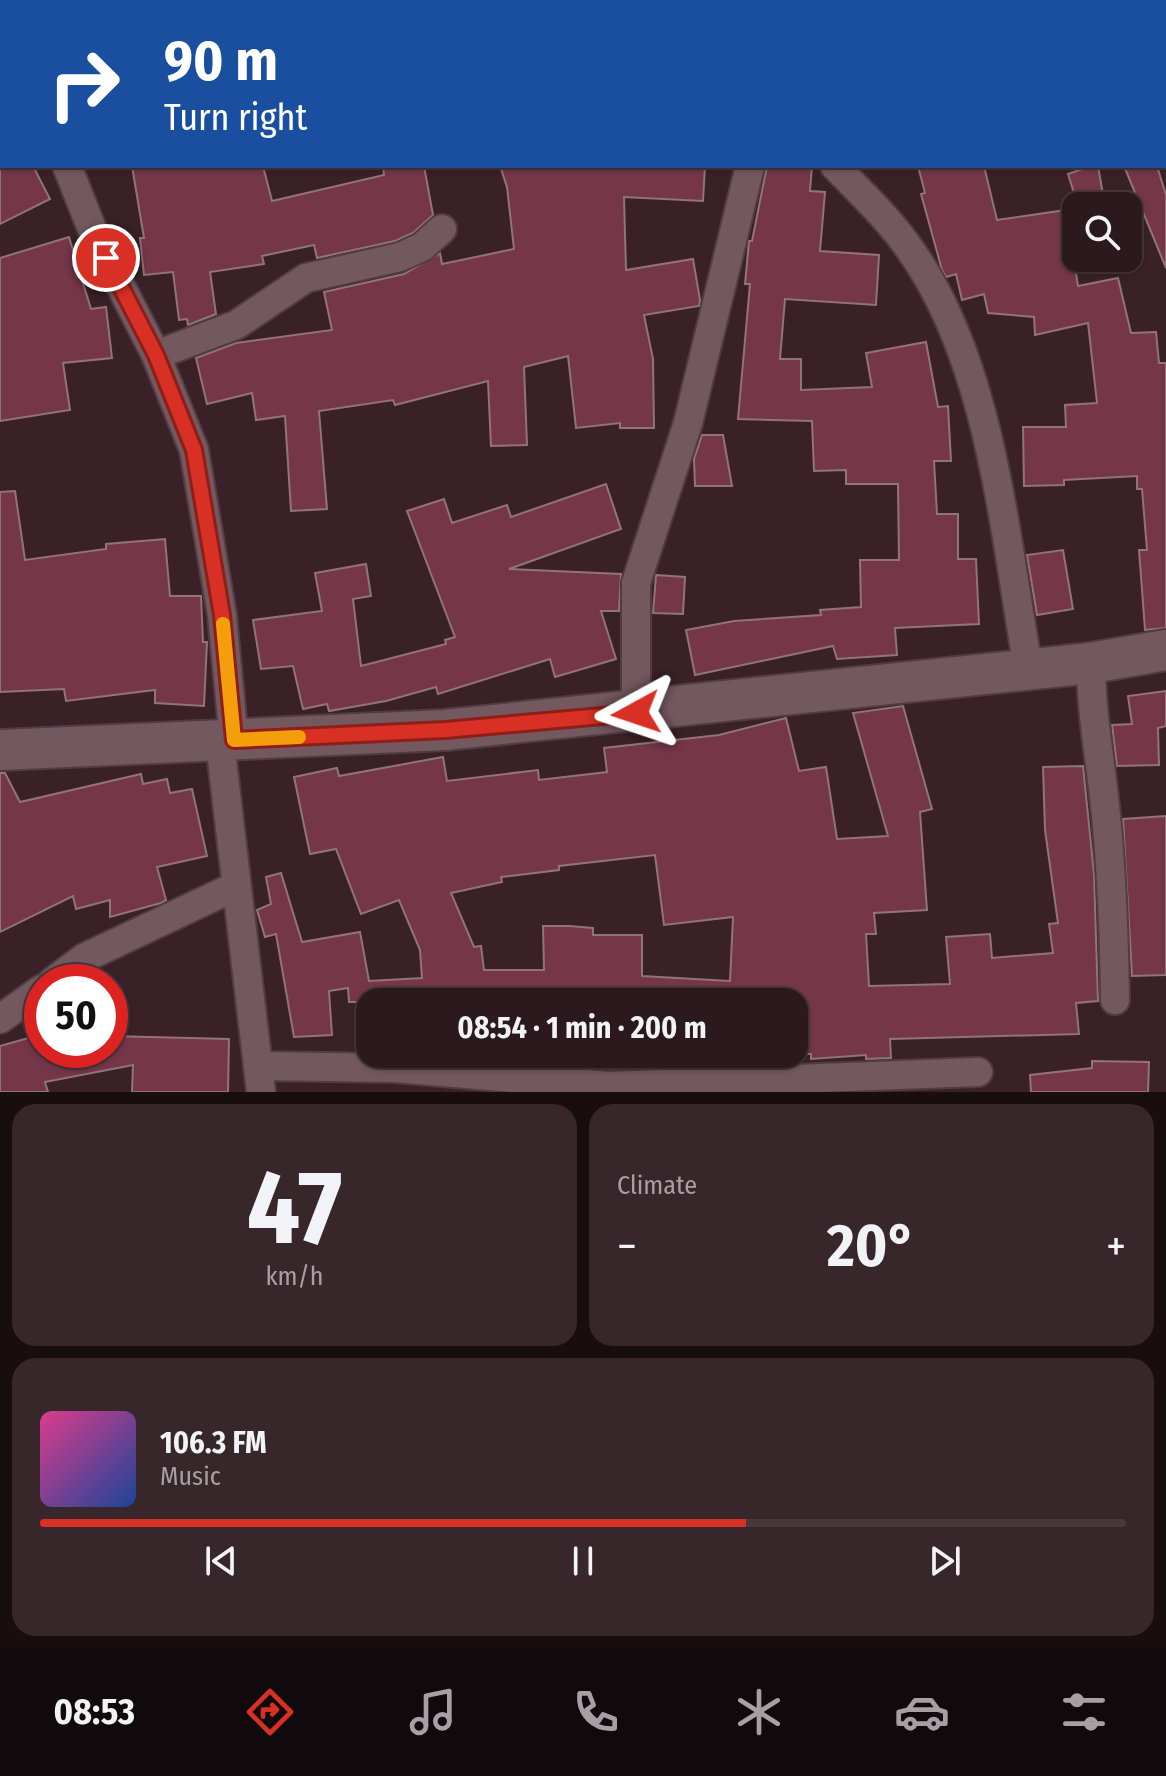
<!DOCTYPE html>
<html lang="en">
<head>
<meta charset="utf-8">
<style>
	:root { --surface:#2b191d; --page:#37262a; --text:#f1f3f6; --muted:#a6a0a4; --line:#47383b; --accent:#d93025 }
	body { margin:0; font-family:"Fira Sans Condensed",sans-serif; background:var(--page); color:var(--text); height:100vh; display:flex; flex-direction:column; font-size:30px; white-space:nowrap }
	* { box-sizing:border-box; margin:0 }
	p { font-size:26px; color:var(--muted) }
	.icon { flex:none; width:44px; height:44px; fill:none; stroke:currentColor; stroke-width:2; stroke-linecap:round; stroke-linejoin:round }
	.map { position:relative; height:1092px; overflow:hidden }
	.side { display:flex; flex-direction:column; gap:12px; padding:12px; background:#180e10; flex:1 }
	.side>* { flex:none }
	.hud { position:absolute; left:0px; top:0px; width:1166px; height:168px; box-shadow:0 2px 6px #0004,0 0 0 2px var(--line); background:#1a4fa0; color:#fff; overflow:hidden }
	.tools { position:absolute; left:1062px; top:192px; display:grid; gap:16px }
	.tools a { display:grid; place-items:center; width:80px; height:80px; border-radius:16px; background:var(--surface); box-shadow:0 2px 6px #0004,0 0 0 2px var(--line); font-size:40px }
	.speed { position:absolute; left:24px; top:964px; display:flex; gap:16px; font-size:40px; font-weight:700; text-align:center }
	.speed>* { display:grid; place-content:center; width:104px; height:104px; border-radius:50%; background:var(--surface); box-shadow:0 2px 6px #0004,0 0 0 2px var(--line); line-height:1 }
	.speed .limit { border:12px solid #d22; background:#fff; color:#111 }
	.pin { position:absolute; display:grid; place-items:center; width:68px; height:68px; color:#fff; margin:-34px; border:4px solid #fff; border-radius:50%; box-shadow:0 2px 8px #0007 }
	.me { position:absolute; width:88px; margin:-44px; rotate:265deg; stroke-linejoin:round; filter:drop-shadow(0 0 6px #0008) }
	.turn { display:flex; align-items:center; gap:28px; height:168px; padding:0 32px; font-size:36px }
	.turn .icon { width:104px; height:104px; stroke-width:2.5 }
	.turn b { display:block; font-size:56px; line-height:68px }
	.big { font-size:60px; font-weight:700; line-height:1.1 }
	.side .tile { flex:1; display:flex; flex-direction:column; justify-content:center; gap:12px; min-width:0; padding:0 28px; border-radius:24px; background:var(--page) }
	.side .dial { align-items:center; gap:0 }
	.dial b { font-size:104px; line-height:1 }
	.song { display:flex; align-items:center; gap:24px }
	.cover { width:96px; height:96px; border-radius:12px; background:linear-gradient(135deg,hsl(330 70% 55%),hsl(220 70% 35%)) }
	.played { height:8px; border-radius:4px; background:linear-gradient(90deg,var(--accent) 65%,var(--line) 65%) }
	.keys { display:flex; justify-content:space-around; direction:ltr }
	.heat { display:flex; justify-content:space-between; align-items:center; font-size:44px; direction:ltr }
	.side .tiles { flex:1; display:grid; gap:12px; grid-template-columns:1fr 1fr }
	.tile:last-child { grid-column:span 2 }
	.trip { position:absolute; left:356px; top:988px; width:452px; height:80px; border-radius:24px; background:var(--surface); box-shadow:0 2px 6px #0004,0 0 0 2px var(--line); font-weight:700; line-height:80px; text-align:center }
	.dock { display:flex; height:128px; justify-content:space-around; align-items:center; background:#110a0c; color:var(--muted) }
	.dock .icon { width:56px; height:56px }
	.dock .active { color:var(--accent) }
	.dock b { font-size:36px; color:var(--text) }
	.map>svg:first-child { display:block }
</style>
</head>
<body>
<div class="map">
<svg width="1166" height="1092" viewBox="0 0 1166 1092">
	<rect width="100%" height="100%" fill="#392127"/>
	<path fill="#75364a" stroke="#91737b" stroke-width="2" fill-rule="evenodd" d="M0 166H33L50 199 0 224Z
		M132 166H263L272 201 384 175 383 166H424L433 215 413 233 395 241 317 258 314 245 262 256 264 264 210 272 216 314 188 325 187 319 179 320 173 272 144 275 140 238H144Z
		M500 166H705L703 201 624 197 626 270 693 259 700 300 699 306 644 315 653 359 654 428H620V423L576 428 568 356 524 367 527 445 491 446 488 381 395 405 393 400 319 411 327 509 291 511 285 416 256 420 252 393 207 404 196 358 236 343 332 330 324 292 404 274 440 253 442 264 514 249 507 187Z
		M767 166H812L810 191 825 192 820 251 879 255 876 305 785 299 780 359H801V390L872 387 866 353 926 342 938 407 948 406 951 461H934L937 514H958V559H976L979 624 895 628 897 655 837 659 833 646 695 675 686 630 734 621 821 615 820 610 861 607 860 560H899L898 484H846V470L814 471 812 421 738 419 750 284H745L749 241H752Z
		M918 166H984L997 220 1066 210 1078 286 1118 278 1131 333 1156 332 1159 363H1166V628L1145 630 1139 550H1147L1142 489H1137V476L1064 480V485L1024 486 1023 427H1066L1065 405 1097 403 1088 323 1035 335 1034 317 988 313 984 294 962 300 956 274 946 277 942 270 921 194 925 193Z
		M1091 166H1098L1105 206H1078L1068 174Z
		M1124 166H1157L1166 195V268Z
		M69 237 91 309 106 307 112 358 63 363 70 410 0 421V258Z
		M702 435H723L732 486H695L694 459Z
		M606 484 621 529 509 569 621 574 619 611H601L616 659 555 677 550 659 438 694 436 687 386 701 329 711 327 704 303 709 293 666 261 669 253 620 322 611 315 573 366 564 371 596 353 599 361 666 446 644 445 640 455 637 407 511 444 499 452 523 507 505 511 517Z
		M15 491 25 560 106 549V544L165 539 170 596H201L203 642H207L204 706 155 703V690L66 701 64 689 0 692V492Z
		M1063 550 1073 609 1037 615 1027 555Z
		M656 575 685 577 683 614 653 613Z
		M1166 691V726L1158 728 1159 765 1117 766 1112 725 1132 724 1128 696Z
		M903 706 932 809 920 812 927 910 874 913 876 934H866L869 986 950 984 946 937 990 934 992 958 1053 953 1049 924 1058 923 1045 830 1043 767 1083 766 1094 874 1098 1001 1076 1003 1079 1034 890 1039 891 1058 866 1059V1055L811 1059V1054H794V1002H349L348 988 329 991 332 1035 294 1037 276 934 265 937 257 910 271 904 266 877 281 873 302 942 360 932 369 981 422 978 420 950 399 900 361 914 336 849 310 854 294 777 337 768 339 776 443 757 447 781 538 770 539 780 607 772 604 748 719 735 786 718 799 771 826 767 837 839 888 836 853 713ZM655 855 664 925 733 917 730 981 642 976V935H593V928L569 926H543L544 970H484L481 946 474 947 451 893 502 882 501 877 559 870V866Z
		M0 773H5L20 802 141 774 143 784 167 779 170 793 192 789 207 856 157 867 166 900 161 903 110 917V900L76 909 73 896 0 932Z
		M1166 816V975L1132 976 1123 819Z
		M110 1036 229 1039 228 1092H132L133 1065 45 1082 48 1092H0V1046L32 1037 36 1050H110Z
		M1092 1061 1149 1062 1148 1092H1031L1030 1075 1092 1068Z"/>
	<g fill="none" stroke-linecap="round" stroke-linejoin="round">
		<defs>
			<path id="street" d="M14 0 15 2
				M575 0 579 2
				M67 166 94 234 156 355 194 450 222 615 234 740
				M835 166C860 192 888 218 909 248 991 362 1004 532 1028 667
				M156 355 236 325 306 278 400 257 422 247 442 229
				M1091 663C1091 709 1099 752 1104 797 1112 865 1114 932 1115 1000
				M636 713V583L688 423 750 166
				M220 743 261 1092
				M52 982 84 958 236 886
				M0 1019 42 989
				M259 1066 395 1068 609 1086 978 1072"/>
			<path id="secondary" d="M0 750 445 730 1091 663 1166 650"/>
		</defs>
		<use href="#street" stroke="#513c43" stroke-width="32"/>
		<use href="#secondary" stroke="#513c43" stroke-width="44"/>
		<use href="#street" stroke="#74585f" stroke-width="28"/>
		<use href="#secondary" stroke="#74585f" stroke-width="40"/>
	</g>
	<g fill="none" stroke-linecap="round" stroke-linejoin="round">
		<defs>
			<path id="route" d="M106 258 156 355 194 450 222 615 234 740 445 730 636 713"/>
		</defs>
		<use href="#route" stroke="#8d1f18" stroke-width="20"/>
		<use href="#route" stroke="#d93025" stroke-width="14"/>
		<path stroke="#f59e0b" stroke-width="14" d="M223 624 234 740 299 737"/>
	</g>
</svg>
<div class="tools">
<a><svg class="icon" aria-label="search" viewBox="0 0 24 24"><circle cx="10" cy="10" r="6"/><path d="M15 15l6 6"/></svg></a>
</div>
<div class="speed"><div class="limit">50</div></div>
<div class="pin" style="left:106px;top:258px;background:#d93025"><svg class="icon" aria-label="arrive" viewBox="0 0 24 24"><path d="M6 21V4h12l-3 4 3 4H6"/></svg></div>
<svg class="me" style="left:636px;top:713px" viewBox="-20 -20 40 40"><path d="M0-17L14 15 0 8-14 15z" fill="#d93025" stroke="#fff" stroke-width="4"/></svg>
<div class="trip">08:54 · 1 min · 200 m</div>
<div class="hud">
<div class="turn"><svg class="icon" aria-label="right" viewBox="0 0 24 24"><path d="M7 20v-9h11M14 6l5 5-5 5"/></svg><div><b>90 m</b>Turn right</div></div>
</div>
</div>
<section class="side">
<div class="tiles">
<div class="tile dial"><b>47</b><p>km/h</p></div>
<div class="tile"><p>Climate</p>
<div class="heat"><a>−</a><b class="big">20°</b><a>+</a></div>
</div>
<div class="tile">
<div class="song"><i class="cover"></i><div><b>106.3 FM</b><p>Music</p></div></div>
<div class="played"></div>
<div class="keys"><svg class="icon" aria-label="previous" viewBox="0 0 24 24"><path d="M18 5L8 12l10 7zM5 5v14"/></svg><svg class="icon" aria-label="pause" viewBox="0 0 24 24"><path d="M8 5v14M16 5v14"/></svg><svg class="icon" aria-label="next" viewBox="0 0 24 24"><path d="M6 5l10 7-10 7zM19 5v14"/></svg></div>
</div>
</div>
</section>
<nav class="dock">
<b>08:53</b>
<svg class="icon active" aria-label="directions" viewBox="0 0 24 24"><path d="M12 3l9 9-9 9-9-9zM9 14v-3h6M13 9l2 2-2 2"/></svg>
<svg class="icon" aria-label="music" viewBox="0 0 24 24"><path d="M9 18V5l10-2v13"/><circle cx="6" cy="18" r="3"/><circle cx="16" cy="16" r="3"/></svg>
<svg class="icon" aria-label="phone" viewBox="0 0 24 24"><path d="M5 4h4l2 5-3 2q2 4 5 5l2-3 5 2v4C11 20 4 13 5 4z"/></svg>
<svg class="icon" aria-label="climate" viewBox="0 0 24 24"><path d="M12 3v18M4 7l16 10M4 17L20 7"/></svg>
<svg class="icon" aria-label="car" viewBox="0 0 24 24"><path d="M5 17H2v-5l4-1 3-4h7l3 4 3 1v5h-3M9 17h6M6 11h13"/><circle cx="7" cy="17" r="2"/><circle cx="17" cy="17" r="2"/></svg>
<svg class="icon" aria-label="filters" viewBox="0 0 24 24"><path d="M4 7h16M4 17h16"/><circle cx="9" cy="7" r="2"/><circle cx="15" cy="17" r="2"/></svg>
</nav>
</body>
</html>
